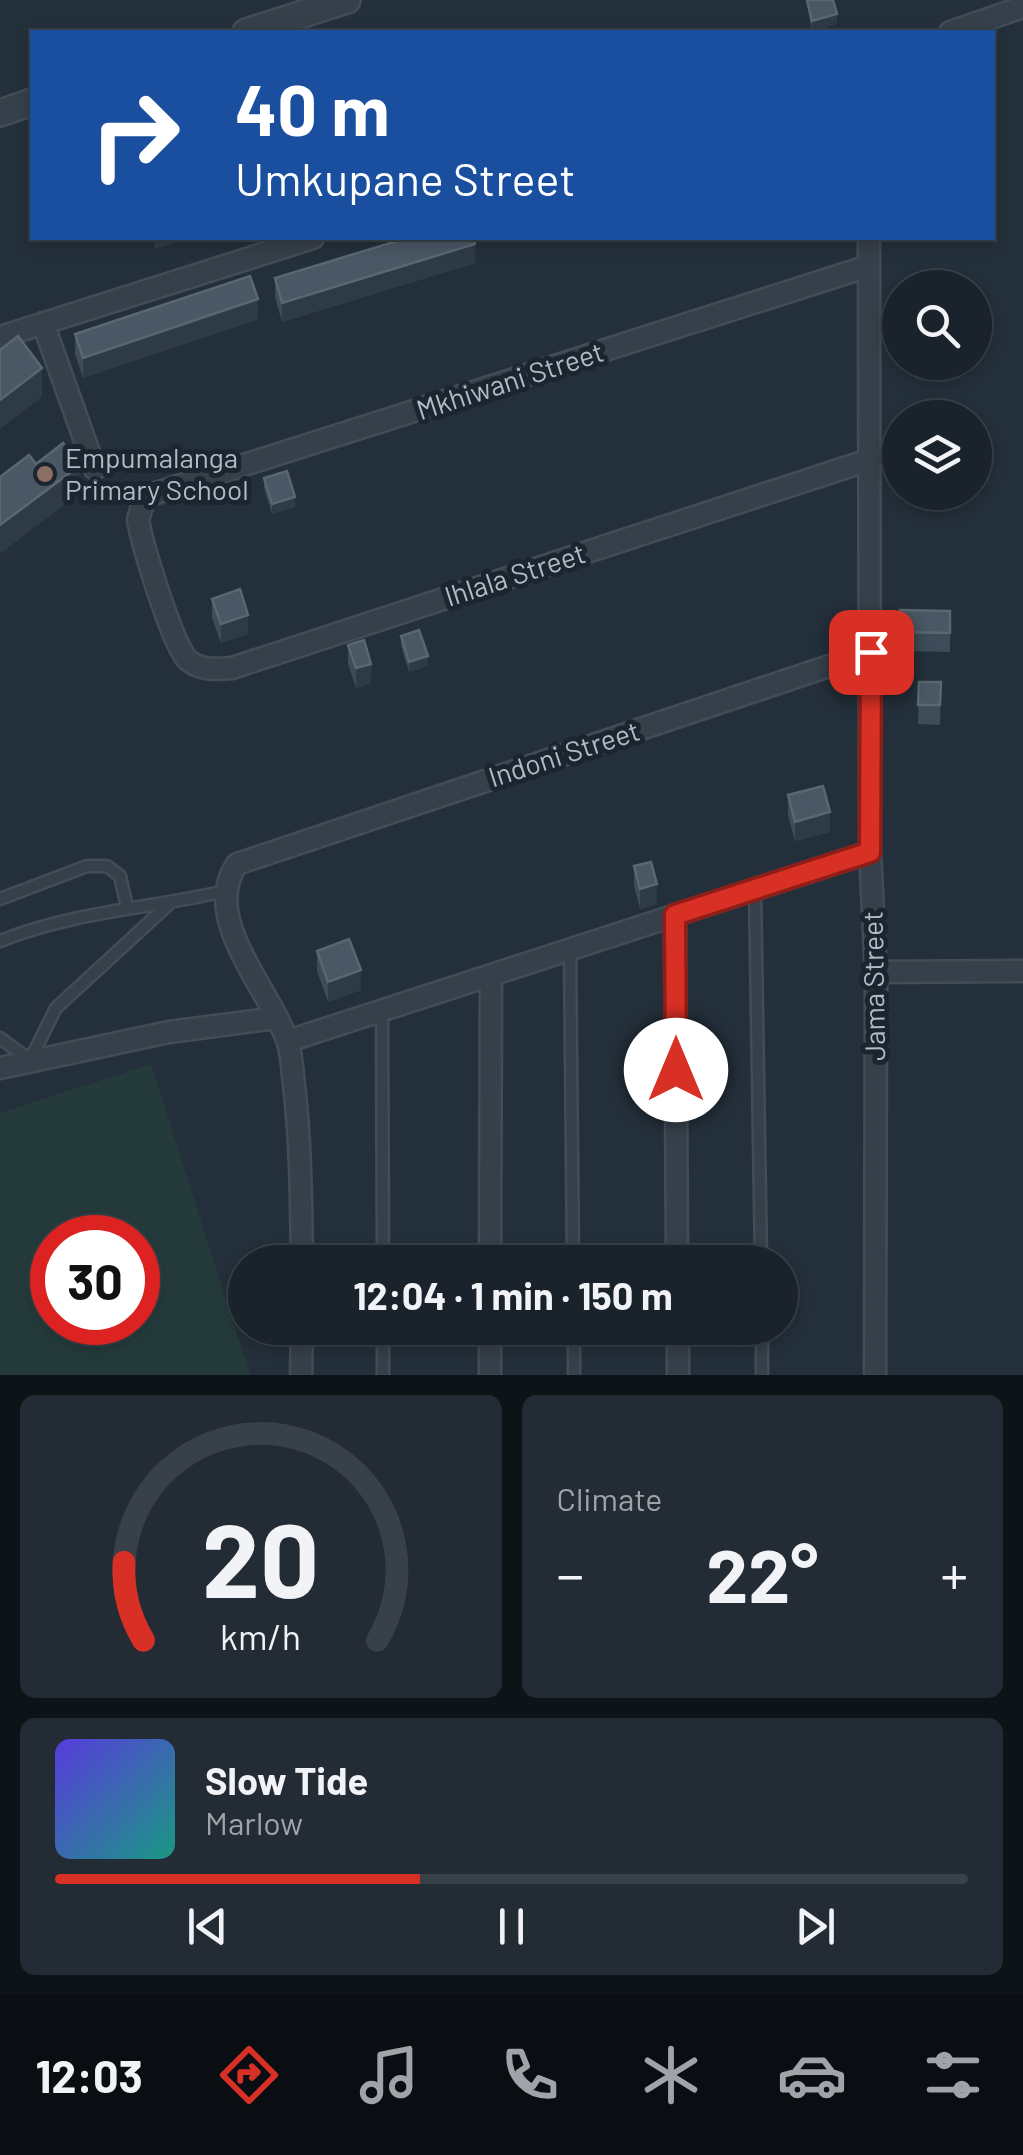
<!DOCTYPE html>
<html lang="en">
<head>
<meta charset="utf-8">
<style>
	:root { --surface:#1a232c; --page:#232b34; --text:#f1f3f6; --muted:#9fa4a9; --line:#384048; --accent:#d93025 }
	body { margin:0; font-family:Barlow,sans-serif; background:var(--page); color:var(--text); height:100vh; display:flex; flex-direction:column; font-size:38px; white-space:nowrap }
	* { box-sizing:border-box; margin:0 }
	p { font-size:32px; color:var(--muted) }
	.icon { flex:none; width:55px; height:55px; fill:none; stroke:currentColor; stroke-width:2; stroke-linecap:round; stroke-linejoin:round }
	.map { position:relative; height:1375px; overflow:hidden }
	.details { display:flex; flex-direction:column; gap:20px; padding:20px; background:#0e1318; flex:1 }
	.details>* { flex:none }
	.top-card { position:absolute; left:30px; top:30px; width:965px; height:210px; border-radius:0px; box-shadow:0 5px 15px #0003,0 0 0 2px var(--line); background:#1a4fa0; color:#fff; overflow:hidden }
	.buttons { position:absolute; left:882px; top:270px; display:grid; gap:20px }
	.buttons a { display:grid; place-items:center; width:110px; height:110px; border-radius:50%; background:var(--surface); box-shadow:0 5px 15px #0003,0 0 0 2px var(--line); font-size:50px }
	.speed { position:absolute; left:30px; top:1215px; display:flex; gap:20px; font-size:50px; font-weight:700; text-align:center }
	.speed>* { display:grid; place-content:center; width:130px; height:130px; border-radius:50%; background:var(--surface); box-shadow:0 5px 15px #0003,0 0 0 2px var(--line); line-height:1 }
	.speed .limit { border:15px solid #d22; background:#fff; color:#111 }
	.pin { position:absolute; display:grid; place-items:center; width:85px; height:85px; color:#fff; margin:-42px; border-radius:20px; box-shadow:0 5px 15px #0006 }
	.me { position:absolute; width:110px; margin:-55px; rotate:0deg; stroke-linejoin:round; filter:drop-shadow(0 0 8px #0008) }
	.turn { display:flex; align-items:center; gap:35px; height:210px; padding:0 40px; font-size:45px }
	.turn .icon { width:130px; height:130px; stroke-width:2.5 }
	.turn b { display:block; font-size:70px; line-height:85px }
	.big { font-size:75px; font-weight:700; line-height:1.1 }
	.details .tile { flex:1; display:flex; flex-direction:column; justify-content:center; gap:15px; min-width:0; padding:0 35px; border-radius:15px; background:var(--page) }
	.details .dial { align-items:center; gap:0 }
	.dial svg { height:260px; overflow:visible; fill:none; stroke:var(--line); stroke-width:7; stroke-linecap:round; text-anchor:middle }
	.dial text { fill:var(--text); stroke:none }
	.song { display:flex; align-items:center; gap:30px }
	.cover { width:120px; height:120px; border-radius:15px; background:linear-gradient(135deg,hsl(250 70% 55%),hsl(170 70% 35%)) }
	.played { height:10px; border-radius:5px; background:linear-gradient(90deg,var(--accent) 40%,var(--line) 40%) }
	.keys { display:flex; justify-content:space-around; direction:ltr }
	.heat { display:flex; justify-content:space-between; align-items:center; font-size:55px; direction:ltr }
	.details .tiles { flex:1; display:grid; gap:20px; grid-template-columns:1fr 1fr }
	.tile:last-child { grid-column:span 2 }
	.trip { position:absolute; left:228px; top:1245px; width:570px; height:100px; border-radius:50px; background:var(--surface); box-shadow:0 5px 15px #0003,0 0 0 2px var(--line); font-weight:700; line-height:100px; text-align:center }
	.menu { display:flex; height:160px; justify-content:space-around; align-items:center; background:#0a0e12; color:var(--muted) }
	.menu .icon { width:70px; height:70px }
	.menu .active { color:var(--accent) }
	.menu b { font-size:45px; color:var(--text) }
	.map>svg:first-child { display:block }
</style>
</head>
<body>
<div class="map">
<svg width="1023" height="1375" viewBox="0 0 1023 1375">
	<rect width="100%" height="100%" fill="#232f3a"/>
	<path fill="#253b3b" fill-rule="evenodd" d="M151 1064 250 1375H0V1113ZM52 1238H138V1322H52Z"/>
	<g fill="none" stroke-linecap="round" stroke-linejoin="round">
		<defs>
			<path id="service" d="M755 890 761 1262
				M0 899 87 866H107L120 876 127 907
				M0 941C76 911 147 909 226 891
				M570 950 573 1262
				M382 1012 383 1262
				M0 1038 30 1060 56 1008 168 905
				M383 1328V1375
				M574 1328V1375
				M762 1328V1375"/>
			<path id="minor" d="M950 32 1023 7
				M869 238 870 852 876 972 875 1375
				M869 266 150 495 143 503 138 520C142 543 173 647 188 660 201 671 217 669 232 668L872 459
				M43 323 95 469
				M0 337 313 238
				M675 915 677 1262
				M876 972 1023 971
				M288 1041 870 852
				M0 1068 169 1032 276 1018
				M302 1262C301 1203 301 1144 294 1085 292 1071 292 1053 287 1040 269 988 200 918 237 864L871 652
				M490 1262 491 975
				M678 1328V1375
				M301 1375 302 1328
				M490 1375V1328"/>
			<path id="tertiary" d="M246 32 347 0
				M0 113 32 102"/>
		</defs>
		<use href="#service" stroke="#424c56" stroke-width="15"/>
		<use href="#minor" stroke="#424c56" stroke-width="25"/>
		<use href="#tertiary" stroke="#424c56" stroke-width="30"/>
		<use href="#service" stroke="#36404a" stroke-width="10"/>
		<use href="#minor" stroke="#36404a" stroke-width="20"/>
		<use href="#tertiary" stroke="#36404a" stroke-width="25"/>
	</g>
	<path fill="#3e4b58" d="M806 0H833L837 24 812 31Z
		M475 263 282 322 275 297V278Z
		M258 319 83 378 75 354V334Z
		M264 478 295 507 272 514 264 488Z
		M906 492H945V493L906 495Z
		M212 599 248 634 221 643 212 618Z
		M900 610 950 611V652L900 651Z
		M401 636 428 666 409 672 401 646Z
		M348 645 371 683 356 688 348 664Z
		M919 682H941L940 725 918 724Z
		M788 795 830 832 795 841 788 815Z
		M634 866 657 904 640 909 634 886Z
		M317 951 361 990 328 1002 317 971Z"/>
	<path fill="#2e3b47" d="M837 14V24L812 31V21Z
		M154 238H179V242L154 249Z
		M475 244V263L282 322V303Z
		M258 299V319L83 378V358Z
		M42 368V397L0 429V400Z
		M79 466V494L0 554V525Z
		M295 497V507L272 514V504Z
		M248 615V634L221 643V624Z
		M428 656V666L409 672V662Z
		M371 664V683L356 688V668Z
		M830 812V832L795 841V822Z
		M657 884V904L640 909V889Z
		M361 970V990L328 1002V982Z"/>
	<path fill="#4a5764" stroke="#5a6773" stroke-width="2.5" d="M807 0H833L837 14 812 21Z
		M407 238H473L475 244 282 303 275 278Z
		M250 276 258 299 83 358 75 334Z
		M18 336 42 368 0 400V350Z
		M63 443 79 466 0 525V477L29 455 36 464Z
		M287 471 295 497 272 504 264 478Z
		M240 589 248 615 221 624 212 599Z
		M900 610 950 611V633L900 632Z
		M419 630 428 656 409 662 401 636Z
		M364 640 371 664 356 668 348 645Z
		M919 682H941L940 705H918Z
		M823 786 830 812 795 822 788 795Z
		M651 862 657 884 640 889 634 866Z
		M349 939 361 970 328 982 317 951Z"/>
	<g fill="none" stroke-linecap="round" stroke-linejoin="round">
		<defs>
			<path id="route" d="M676 1070 675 915 870 852 871 652"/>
		</defs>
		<use href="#route" stroke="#8d1f18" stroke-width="25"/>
		<use href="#route" stroke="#d93025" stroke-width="18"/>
	</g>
	<circle fill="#8d6e63" stroke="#1c252f" stroke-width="4" cx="45" cy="474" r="10"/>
	<g text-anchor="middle" stroke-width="10" stroke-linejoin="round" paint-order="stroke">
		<g font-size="28" fill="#b1bbc6" stroke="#1c252f">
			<text transform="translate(510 381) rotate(-18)" y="10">Mkhiwani Street</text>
			<text transform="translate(515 575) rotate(-18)" y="10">Ihlala Street</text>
			<text transform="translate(564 754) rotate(-18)" y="10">Indoni Street</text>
			<text transform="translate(874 986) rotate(-91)" y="10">Jama Street</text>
		</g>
		<g font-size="28" fill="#b1bbc6" stroke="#1c252f" text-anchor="start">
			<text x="65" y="468">Empumalanga<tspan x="65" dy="32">Primary School</tspan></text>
		</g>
	</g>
</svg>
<div class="buttons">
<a><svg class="icon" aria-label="search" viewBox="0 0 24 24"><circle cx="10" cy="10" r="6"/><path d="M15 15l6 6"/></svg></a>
<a><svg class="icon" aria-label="layers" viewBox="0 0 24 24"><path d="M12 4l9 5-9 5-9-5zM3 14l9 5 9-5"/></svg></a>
</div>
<div class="speed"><div class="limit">30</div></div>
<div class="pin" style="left:871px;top:652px;background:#d93025"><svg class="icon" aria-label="arrive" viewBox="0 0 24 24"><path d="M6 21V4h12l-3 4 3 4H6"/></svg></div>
<svg class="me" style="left:676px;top:1070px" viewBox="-20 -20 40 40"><circle r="19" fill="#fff"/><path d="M0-13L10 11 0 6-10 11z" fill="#d93025"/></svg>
<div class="trip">12:04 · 1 min · 150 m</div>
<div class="top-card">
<div class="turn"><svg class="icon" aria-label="right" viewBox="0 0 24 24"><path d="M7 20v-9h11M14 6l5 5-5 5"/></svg><div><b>40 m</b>Umkupane Street</div></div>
</div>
</div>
<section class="details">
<div class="tiles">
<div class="tile dial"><svg viewBox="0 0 100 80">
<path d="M14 69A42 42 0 1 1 86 69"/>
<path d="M14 69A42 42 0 0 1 8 45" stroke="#d93025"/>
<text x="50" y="56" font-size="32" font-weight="700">20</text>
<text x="50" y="72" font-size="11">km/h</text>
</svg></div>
<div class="tile"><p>Climate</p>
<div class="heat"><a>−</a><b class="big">22°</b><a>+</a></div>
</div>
<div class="tile">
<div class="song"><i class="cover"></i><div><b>Slow Tide</b><p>Marlow</p></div></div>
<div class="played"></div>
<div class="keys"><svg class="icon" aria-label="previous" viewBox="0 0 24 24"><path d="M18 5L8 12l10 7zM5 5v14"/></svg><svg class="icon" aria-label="pause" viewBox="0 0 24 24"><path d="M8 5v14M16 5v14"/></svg><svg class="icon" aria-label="next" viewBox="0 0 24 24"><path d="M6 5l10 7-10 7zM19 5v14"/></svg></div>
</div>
</div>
</section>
<nav class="menu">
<b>12:03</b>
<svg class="icon active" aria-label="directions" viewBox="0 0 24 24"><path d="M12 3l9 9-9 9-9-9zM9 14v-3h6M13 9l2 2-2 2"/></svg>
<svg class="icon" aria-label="music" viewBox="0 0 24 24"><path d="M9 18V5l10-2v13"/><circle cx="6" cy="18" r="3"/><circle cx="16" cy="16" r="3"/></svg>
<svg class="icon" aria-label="phone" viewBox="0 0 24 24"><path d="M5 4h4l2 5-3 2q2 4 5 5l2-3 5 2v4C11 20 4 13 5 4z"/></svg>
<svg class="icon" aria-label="climate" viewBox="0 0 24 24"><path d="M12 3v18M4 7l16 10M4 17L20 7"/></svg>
<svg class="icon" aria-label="car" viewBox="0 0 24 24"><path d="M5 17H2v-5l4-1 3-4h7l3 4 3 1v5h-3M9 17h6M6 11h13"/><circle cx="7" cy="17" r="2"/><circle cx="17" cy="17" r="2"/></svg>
<svg class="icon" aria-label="filters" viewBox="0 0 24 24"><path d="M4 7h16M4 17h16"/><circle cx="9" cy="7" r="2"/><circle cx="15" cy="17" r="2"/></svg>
</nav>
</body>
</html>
